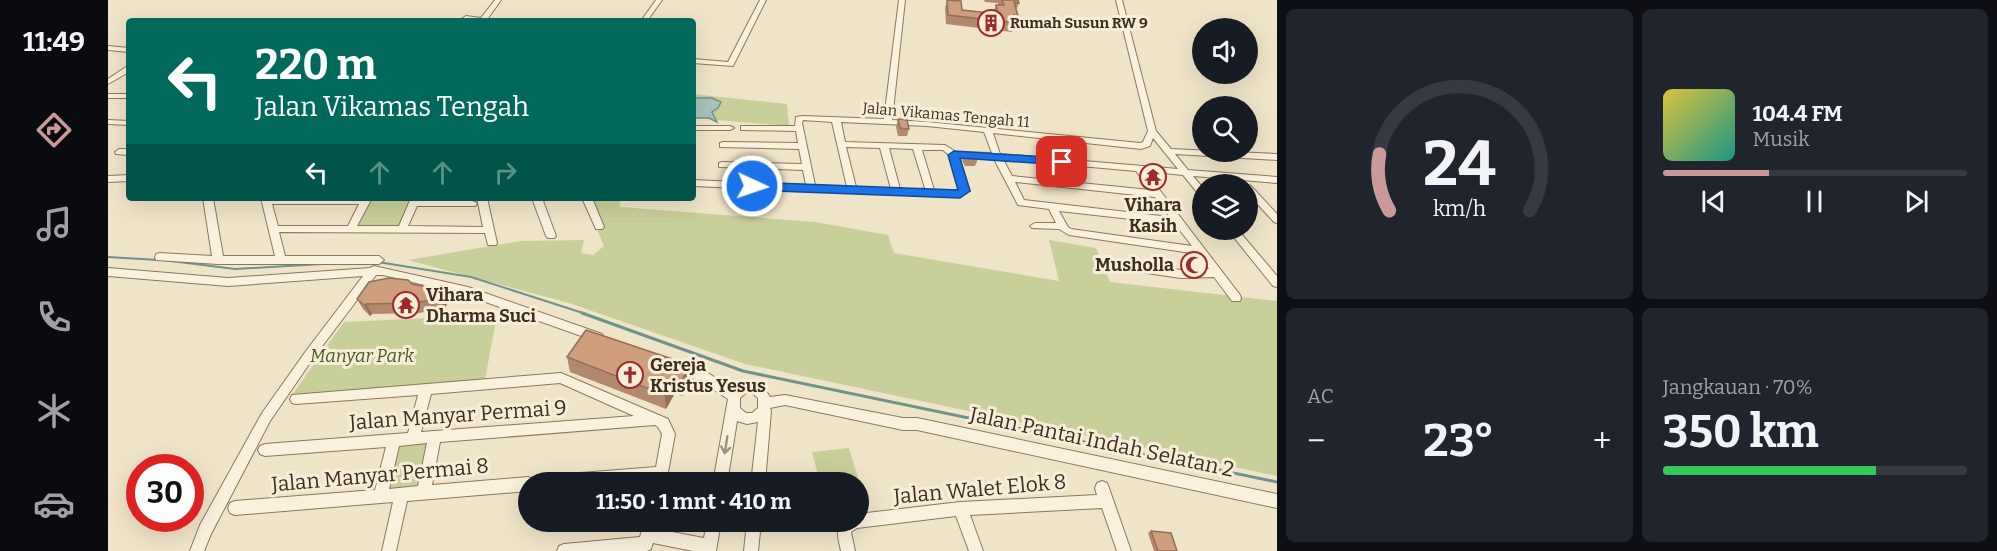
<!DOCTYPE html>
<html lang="id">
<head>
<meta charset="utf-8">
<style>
	:root { --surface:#171b24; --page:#20242c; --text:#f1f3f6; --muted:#9ea1a6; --line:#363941; --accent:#cc999b }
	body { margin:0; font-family:Bitter,serif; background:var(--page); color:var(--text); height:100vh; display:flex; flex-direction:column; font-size:22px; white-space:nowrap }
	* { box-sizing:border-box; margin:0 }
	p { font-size:20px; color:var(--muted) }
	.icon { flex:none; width:33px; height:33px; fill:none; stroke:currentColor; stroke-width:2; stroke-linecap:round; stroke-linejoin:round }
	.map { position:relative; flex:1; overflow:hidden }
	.drawer { display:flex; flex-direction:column; gap:9px; padding:9px; background:#0d0f14; width:720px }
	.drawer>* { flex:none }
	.hud { position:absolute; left:18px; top:18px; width:570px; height:183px; border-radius:6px; box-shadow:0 6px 24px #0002; background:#00695c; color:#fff; overflow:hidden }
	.tools { position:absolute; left:1084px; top:18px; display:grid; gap:12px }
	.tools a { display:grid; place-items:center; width:66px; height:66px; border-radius:50%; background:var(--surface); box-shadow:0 6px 24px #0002; font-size:30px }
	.speed { position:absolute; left:18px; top:454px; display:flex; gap:12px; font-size:30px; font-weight:700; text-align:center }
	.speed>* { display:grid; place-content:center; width:78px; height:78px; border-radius:50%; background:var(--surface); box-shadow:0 6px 24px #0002; line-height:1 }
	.speed .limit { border:9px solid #d22; background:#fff; color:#111 }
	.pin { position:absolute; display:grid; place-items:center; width:51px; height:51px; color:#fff; margin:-26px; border-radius:12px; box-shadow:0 3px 9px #0006 }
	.me { position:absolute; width:66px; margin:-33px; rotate:93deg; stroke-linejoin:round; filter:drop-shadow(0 0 4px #0008) }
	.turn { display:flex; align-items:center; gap:21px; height:126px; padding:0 30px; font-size:27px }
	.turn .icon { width:78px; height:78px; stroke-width:2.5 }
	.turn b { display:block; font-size:42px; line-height:51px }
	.lanes { display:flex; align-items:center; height:57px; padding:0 30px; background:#0003; justify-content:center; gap:30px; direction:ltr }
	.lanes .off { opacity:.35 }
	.big { font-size:45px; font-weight:700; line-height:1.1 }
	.drawer .card { flex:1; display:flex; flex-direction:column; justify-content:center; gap:9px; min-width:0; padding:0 21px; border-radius:9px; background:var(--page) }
	.drawer .dial { align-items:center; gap:0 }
	.dial svg { height:156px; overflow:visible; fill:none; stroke:var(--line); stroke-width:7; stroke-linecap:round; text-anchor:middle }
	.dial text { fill:var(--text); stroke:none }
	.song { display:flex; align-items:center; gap:18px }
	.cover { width:72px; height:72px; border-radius:9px; background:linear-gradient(135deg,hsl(50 70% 55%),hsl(170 70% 35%)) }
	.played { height:6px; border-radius:3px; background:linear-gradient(90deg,var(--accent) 35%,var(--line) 35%) }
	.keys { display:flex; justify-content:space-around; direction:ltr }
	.heat { display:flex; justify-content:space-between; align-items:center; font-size:33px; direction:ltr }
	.charge { height:9px; border-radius:4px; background:linear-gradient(90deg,#34c759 70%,var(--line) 0) }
	.drawer .tiles { flex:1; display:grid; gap:9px; grid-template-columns:repeat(2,1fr) }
	.trip { position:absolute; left:410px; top:472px; width:351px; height:60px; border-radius:30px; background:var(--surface); box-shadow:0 6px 24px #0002; font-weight:700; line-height:60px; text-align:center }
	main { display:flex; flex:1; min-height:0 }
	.tab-bar { display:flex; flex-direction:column; width:108px; justify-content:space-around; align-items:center; background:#090b0e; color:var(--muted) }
	.tab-bar .icon { width:42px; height:42px }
	.tab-bar .current { color:var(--accent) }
	.tab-bar b { font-size:27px; color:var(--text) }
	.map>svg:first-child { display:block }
</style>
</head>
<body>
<main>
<nav class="tab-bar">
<b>11:49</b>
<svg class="icon current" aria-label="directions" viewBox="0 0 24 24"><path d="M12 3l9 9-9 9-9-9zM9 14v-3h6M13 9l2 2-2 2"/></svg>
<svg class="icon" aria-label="music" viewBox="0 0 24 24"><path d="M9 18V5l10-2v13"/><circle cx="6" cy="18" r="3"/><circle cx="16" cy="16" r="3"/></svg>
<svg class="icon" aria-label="phone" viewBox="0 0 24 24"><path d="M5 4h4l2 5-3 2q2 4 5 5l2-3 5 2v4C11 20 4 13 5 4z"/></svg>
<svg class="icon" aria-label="climate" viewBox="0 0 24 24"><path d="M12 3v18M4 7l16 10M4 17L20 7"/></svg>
<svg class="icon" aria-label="car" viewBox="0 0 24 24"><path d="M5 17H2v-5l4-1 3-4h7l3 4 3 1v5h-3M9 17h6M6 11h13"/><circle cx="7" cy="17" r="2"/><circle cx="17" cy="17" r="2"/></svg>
</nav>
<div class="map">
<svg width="1169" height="551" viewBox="0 0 1169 551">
	<rect width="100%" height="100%" fill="#f0e4c8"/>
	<path fill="#c9cf9b" d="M585 94 679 104 681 126 585 118Z
		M262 198H306L293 225H248Z
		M476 198H512V207L707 222 780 235 786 253 951 281 941 240 988 248 1002 282 1169 301V476L637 364 461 303 300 260 413 241 476 240 473 253 485 255 496 246Z
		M389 315 377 380 184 395 236 322Z
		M322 439 313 491 274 494 287 442Z
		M741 448 759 508 750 509V483H712L704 452Z"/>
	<path fill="#a9c4bc" stroke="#6f938a" stroke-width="1.5" d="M585 98H604L613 102 610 108 604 112 609 122 601 118H585Z"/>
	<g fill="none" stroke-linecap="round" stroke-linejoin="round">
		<path stroke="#6f938a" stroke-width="2" d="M0 257 50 260
			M55 260 127 269 214 264
			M270 262 363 277 478 314"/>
		<path stroke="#6f938a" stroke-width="3" d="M474 313 635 371 1169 482"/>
		<defs>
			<path id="minor" d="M387 0H393L378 21H350L358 16 373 18Z
				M548 0H554L539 21H533Z
				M652 0H658L625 66 585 63V59L620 62Z
				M791 0H797L784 120 819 122 1032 143 1035 142 1040 131 1008 0H1014L1048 131 1063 149 1169 154V160L1067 154 1080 170 1169 177V183L1085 176 1095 188V197L1092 196 1075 175 1037 171 1132 295 1133 298 1132 301H1124L1106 277 1073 278 1004 268 999 264 1004 260 1073 270 1101 269 1090 254 961 235 951 229 924 228 922 226 927 223H948L941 209 910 205 886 159 851 158 862 191 852 197 585 186V180L698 185 695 170 611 167V163L614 162 694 164 691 149 612 147V143L615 142 690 143 688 131 636 130H633V126H687L688 117 695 116 776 119ZM695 120 724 122 739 187 707 185 694 123ZM733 122 819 126 876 132 884 153 848 152 837 145 737 142ZM885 133 1033 149 1042 146 1045 138 1070 169 892 154ZM738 147 772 148 783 189 748 187ZM781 148 805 149 817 188 809 190 792 189ZM814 150H835L842 156 852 190H826ZM895 159 1028 171 1042 190 904 176ZM907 182 1047 197 1062 217 916 200ZM951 211 1067 224 1084 246 963 229 960 227Z
				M0 46 21 48V52L0 50Z
				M18 67H21V72L0 84V79Z
				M0 94H21V98H0Z
				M0 120 21 121V125L0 124Z
				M585 126H622L626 128 622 130H585Z
				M11 149H21V155L8 154 7 152Z
				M21 175V181L0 182V176Z
				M1140 185 1143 186 1169 214V223L1166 222 1140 194Z
				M95 198H105L115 256H167L153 198H264L249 226H291L303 198H313L312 200 364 201 367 202 369 204 367 206H309L300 226 375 227 369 198H379L389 243 388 245H380L377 233 171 232 177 256H271L276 260 271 264H110L48 260 47 257 48 254 52 253 104 256ZM164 204H251L240 226H170Z
				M424 198H434L448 236 446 238H440L438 236Z
				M474 198H484L496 227 494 229H488Z
				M1120 230H1130L1169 276V287L1165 286Z
				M266 266 360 287 494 334 496 337 494 340 490 342 358 295 275 275H268L206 357 162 421 103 534 96 551H82L92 525 154 413 198 351 255 276 120 286 0 276V268L120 278 262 268Z
				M568 362 600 373 625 389C638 378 654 382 662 397L677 395 795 418H809L1169 494V508L809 430H795L677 405 662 408 663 411 657 483H643L650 422 639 424 629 421 619 483H605L620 399 592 381 564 370 562 367 564 364ZM638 393H644L650 398V408L644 413H638L632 408V398Z
				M453 373 560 419 567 434 558 483H544L545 480 511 483H427L429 478 434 476 548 467 554 434 550 427 547 425 332 442 324 485 420 477 425 479 426 483H420V491L299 501 288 551H274L285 502 127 515 122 513 120 508 122 503 127 501 267 490 278 447 157 456 152 454 150 450 152 446 157 444 300 433 310 395 188 404 184 403 182 399 184 395ZM452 383 526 416 313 432 323 394ZM319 443 310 486 281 489 291 446Z
				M994 481 999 483 1001 488 1023 551H1009L994 508 862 515 875 551H861L848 516 749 528 743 532 747 551H733C731 540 727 532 733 522H750V514L852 502 989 495 987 488 989 483Z
				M536 522H550L548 529 596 538 599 522H613L608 551H585L545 543 543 549 539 551H449L451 546 456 544 532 537Z
				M639 522H653L650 551H636Z"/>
		</defs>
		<use href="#minor" stroke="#8d765c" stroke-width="2"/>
		<use href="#minor" fill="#faf1dc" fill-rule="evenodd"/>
	</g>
	<path fill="#b2896c" d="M839 0 854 10 885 13 888 5H890V3L877 2 876 0H910L911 3 908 10 910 16 904 32 838 24 837 8Z
		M790 119 801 129 799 136H790L788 127Z
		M857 153 870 159 867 166H857L854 160Z
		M1044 171 1057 178 1053 183H1049L1042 174Z
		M304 284 340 300 337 309 310 313 264 314 262 316 255 309 249 299Z
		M459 357 582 365V380L574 396 567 393 558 409 462 372Z
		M1043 531 1069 551H1046L1040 533Z"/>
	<path fill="#916f58" d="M336 290 340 300 337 309 332 299Z
		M258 304 264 314 262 316 257 306Z
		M582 365V380L574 396 573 382Z
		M566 379 567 393 558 409 557 395Z"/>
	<path fill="#cf9f7d" stroke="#916f58" stroke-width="1.5" d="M839 0 853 1 854 10 890 14 888 5H896L894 0H910L911 3 906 2 910 16 906 15 908 23 840 15Z
		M790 119 799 120 801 129 792 128Z
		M857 153H868L870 159 859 158Z
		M1044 171 1053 172 1057 178H1052L1054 181H1051Z
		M281 278 300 280 304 284 336 290 332 299 305 303 258 304 257 306 249 299 261 282Z
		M478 330 582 365 573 382 566 379 557 395 459 357Z
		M1043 531 1063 533 1069 551H1050Z"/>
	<defs><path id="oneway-shaft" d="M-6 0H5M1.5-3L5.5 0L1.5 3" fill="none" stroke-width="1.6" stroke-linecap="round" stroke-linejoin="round" transform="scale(1.5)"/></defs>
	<use stroke="#9c907e" href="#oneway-shaft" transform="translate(618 445) rotate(99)"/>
	<path fill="#1a73e8" stroke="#114b97" stroke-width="1.5" d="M846 151 954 158 960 162 954 165 852 158 862 191 852 198 644 190 638 186 644 182 850 190 840 155Z"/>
	<defs>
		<symbol id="building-ring" viewBox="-11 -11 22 22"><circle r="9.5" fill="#f7eed8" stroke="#9e2a2b" stroke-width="1.5"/><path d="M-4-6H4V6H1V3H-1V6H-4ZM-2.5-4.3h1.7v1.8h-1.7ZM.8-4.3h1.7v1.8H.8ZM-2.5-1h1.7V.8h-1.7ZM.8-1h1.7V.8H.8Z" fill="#9e2a2b"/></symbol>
		<symbol id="temple-ring" viewBox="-11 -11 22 22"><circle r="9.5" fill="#f7eed8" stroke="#9e2a2b" stroke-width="1.5"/><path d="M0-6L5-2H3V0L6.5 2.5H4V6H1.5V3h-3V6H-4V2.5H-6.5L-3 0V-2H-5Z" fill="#9e2a2b"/></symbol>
		<symbol id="mosque-ring" viewBox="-11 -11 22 22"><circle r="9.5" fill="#f7eed8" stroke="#9e2a2b" stroke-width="1.5"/><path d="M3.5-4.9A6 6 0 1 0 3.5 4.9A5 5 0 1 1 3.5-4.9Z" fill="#9e2a2b"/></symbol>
		<symbol id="church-ring" viewBox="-11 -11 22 22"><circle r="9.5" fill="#f7eed8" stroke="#9e2a2b" stroke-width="1.5"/><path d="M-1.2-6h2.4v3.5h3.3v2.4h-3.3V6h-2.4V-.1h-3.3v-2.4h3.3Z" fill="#9e2a2b"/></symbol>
	</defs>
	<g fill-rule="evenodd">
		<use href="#building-ring" x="868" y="8" width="30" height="30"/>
		<use href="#temple-ring" x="1030" y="162" width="30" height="30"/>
		<use href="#mosque-ring" x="1071" y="250" width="30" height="30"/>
		<use href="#temple-ring" x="283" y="290" width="30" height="30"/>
		<use href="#church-ring" x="507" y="360" width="30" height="30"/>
	</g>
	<g text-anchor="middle" stroke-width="6" stroke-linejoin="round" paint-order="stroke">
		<g font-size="15" font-weight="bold" fill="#3d2e20" stroke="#f7eed8" text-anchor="start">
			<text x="902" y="28">Rumah Susun RW 9</text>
		</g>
		<g font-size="15" fill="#3d2e20" stroke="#f7eed8">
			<text transform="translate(838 115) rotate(5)" y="5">Jalan Vikamas Tengah 11</text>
		</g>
		<g font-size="18" font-weight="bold" fill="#3d2e20" stroke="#f7eed8" text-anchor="start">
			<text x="1045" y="211" text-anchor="middle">Vihara<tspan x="1045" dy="21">Kasih</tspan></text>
			<text x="1066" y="271" text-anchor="end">Musholla</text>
			<text x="318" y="301">Vihara<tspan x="318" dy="21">Dharma Suci</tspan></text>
			<text x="542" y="371">Gereja<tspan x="542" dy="21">Kristus Yesus</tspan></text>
		</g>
		<g font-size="18" font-style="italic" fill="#4d5a26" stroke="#f7eed8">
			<text x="254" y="362">Manyar Park</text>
		</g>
		<g font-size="21" fill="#3d2e20" stroke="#f7eed8">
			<text transform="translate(350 415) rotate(-4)" y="7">Jalan Manyar Permai 9</text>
			<text transform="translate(994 442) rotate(12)" y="7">Jalan Pantai Indah Selatan 2</text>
			<text transform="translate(272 475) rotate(-5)" y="7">Jalan Manyar Permai 8</text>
			<text transform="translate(872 489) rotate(-5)" y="7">Jalan Walet Elok 8</text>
		</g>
	</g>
</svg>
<div class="tools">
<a><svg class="icon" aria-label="sound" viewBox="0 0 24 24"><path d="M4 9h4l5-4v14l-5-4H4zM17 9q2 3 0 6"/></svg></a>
<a><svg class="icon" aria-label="search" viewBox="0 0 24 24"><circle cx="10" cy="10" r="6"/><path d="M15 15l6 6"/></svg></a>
<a><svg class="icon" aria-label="layers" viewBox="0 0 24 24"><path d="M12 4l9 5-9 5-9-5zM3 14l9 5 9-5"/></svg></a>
</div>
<div class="speed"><div class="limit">30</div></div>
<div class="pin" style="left:954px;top:162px;background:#d93025"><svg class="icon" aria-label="arrive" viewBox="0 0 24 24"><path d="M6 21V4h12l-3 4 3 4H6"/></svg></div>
<svg class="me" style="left:644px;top:186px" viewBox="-20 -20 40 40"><circle r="17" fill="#1a73e8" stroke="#fff" stroke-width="3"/><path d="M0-11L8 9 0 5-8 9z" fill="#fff"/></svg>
<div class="trip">11:50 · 1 mnt · 410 m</div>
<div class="hud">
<div class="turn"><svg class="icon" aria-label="left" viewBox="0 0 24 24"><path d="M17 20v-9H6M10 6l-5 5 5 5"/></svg><div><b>220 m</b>Jalan Vikamas Tengah</div></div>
<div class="lanes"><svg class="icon" aria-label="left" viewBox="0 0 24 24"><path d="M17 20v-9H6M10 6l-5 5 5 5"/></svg><svg class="icon off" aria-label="ahead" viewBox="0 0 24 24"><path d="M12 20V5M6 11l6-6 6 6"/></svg><svg class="icon off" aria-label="ahead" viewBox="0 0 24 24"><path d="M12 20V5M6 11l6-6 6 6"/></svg><svg class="icon off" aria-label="right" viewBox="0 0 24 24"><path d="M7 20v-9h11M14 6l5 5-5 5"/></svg></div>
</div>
</div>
<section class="drawer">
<div class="tiles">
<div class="card dial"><svg viewBox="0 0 100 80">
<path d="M14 69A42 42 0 1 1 86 69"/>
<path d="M14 69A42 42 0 0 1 9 40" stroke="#cc999b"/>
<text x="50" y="56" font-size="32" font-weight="700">24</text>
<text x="50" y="72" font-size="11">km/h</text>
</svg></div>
<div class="card">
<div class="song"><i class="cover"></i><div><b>104.4 FM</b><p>Musik</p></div></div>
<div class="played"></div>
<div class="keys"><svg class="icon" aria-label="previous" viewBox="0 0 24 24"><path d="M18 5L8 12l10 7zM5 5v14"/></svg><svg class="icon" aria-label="pause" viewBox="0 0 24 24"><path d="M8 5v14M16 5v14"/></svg><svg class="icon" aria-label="next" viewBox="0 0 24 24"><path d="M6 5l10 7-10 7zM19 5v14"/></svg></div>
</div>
<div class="card"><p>AC</p>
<div class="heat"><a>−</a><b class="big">23°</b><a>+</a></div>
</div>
<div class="card"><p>Jangkauan · 70%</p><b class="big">350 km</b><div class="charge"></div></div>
</div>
</section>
</main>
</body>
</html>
